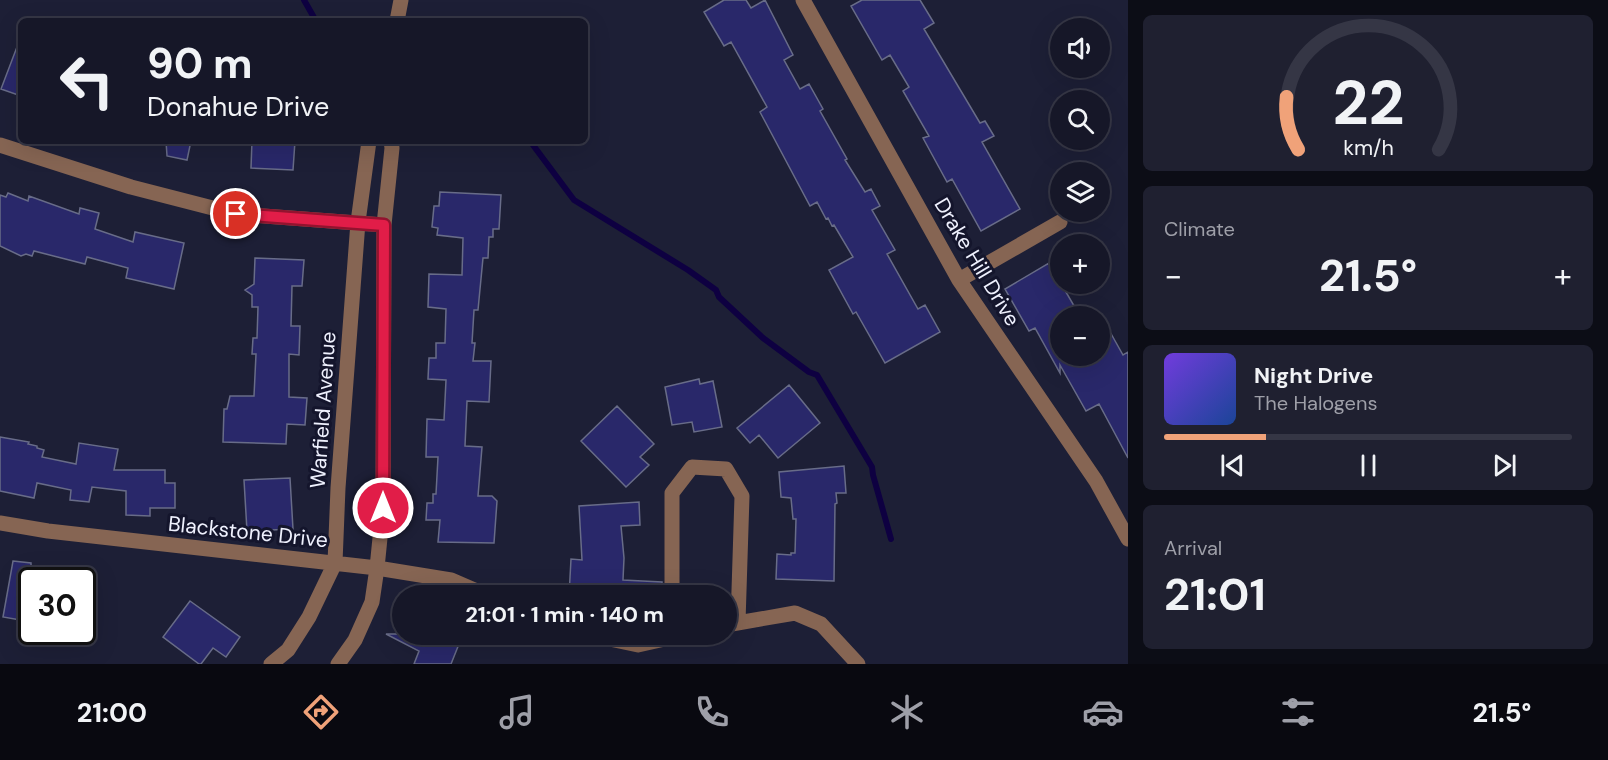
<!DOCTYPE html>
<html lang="en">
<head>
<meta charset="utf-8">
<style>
	:root { --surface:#161728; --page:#1f2030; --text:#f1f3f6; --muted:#9e9fa8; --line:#353645; --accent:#f0a279 }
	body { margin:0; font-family:"DM Sans",sans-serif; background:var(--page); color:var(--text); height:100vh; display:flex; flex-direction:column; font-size:22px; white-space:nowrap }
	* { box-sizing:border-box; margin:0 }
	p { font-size:20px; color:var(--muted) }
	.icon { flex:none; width:33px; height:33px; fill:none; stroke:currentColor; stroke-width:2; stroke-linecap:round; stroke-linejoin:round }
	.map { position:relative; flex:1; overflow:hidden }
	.drawer { display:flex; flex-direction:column; gap:15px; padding:15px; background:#0c0d16; width:480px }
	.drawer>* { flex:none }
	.hud { position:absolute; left:18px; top:18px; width:570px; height:126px; border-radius:9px; box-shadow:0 6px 24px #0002,0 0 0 2px var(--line); background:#161728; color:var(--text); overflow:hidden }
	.buttons { position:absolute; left:1050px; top:18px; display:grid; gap:12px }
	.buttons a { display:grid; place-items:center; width:60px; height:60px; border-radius:50%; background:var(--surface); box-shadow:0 6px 24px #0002,0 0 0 2px var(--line); font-size:30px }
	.speed { position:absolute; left:18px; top:567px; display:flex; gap:12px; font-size:30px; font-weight:700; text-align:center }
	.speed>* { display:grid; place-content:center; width:78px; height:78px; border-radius:50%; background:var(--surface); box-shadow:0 6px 24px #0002,0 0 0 2px var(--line); line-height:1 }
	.speed .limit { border:3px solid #111; border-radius:9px; background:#fff; color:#111 }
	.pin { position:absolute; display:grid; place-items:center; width:51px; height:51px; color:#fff; margin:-26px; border:3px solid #fff; border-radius:50%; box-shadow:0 2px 6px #0007 }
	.me { position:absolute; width:66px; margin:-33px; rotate:0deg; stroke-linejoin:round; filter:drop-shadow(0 0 4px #0008) }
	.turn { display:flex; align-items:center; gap:21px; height:126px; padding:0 30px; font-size:27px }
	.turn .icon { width:78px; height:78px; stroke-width:2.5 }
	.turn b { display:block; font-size:42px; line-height:51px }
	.big { font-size:45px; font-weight:700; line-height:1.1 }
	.drawer .widget { flex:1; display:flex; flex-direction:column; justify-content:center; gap:9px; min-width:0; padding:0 21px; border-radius:9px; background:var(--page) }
	.drawer .dial { align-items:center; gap:0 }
	.dial svg { height:156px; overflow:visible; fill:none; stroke:var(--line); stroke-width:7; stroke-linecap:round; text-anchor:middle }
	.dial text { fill:var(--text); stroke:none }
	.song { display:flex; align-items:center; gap:18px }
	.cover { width:72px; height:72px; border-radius:9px; background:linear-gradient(135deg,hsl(260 70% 55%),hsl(220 70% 35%)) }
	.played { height:6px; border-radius:3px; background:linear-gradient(90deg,var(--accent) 25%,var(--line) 25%) }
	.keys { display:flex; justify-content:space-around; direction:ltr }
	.heat { display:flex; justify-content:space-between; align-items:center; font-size:33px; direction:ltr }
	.trip { position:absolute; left:392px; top:585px; width:345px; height:60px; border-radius:30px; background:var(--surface); box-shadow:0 6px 24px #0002,0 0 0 2px var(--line); font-weight:700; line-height:60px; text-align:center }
	.tabs { display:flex; height:96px; justify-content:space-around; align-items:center; background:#090910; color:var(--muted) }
	.tabs .icon { width:42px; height:42px }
	.tabs .on { color:var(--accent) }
	.tabs b { font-size:27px; color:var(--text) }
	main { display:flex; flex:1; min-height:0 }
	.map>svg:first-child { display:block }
</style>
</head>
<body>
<main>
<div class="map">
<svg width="1128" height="664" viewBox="0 0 1128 664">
	<rect width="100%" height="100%" fill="#1d1f36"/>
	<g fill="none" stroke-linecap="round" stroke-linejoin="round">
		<path stroke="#0e0041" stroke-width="6" d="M304 0 316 21
			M530 141 574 200 688 270 716 290 719 297 763 338 809 372 817 375 872 467 873 475 891 539"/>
	</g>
	<path fill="#29286a" stroke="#686c88" stroke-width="1.5" d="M724 0H746L751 8 765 0 793 55 784 60 800 89 809 84 823 109 820 111 847 159 845 160 865 192 871 189 880 206 872 210 895 250 887 254 918 309 925 305 940 332 885 363 856 312 853 314 829 270 853 257 834 225 832 226 828 218 826 219 817 202 810 206 760 112 767 107 731 42 724 46 704 12Z
		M862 0H920L934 23 924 29 980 123 985 121 994 136 982 142 1020 209 981 231 952 179 947 182 923 138 929 136 903 91 909 87 890 55 882 60 851 6Z
		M20 39 21 40V96L1 89Z
		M166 141H191L187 160 167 156Z
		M252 141H295L293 170 251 168Z
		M440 192 501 195 499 229H493V237H489L488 258H483L478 310H474L472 343H475L473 361H491L489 402 467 401 465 446 482 447 478 496H492L497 501 494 543 438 542 440 520H426L427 503H433V494H436L438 457H426L427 419 444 420 446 380 428 379 429 358H436V343H445L446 309 428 307 429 274 462 275 463 238 437 235 438 228 432 227 434 206H439Z
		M8 193 28 201 29 196 79 214 80 208 99 213 95 229 133 242 135 232 184 243 174 289 126 278 128 268 87 257 85 264 34 251 32 256 26 254 21 256 0 246V195L6 197Z
		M255 258 304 260 302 286H292L291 326H300L299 355 289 354V397L307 398 305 425 287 424 286 444 223 442 224 409H227L230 396H254L256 354H252L253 338H257L258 307H252V295L245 290 254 284Z
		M1049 263 1080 316H1060V356H1100V314L1123 355 1128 352V458L1099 404 1086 411 1060 365V373L1035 328 1029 331 1005 289Z
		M699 379 700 384 713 381 722 427 694 432 692 422 672 425 665 387Z
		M789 385 820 423 778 458 759 435 750 443 737 428Z
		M617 406 654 444 640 457 649 465 626 487 581 441Z
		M0 437 29 442 28 444 37 446V448L44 450 42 457 76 464 79 443 118 449 114 470H165V483H175V508H150V516L126 515V491L92 487 89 502 70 500 71 490 37 483 34 498 0 491Z
		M844 466 846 493H836L837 503 835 504 834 581 776 579 777 554 791 555V553H795L796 519H793L791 498 781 497 779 472Z
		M290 478 293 529 247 531 244 480Z
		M639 502 640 525 621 526 624 558 623 580 662 582V596H569L571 559 582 560 579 506Z
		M13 561 31 563 32 622 3 617Z
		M190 601 240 637 226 657 213 648 201 664H199L163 637Z
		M386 634H463L451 664H414L419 651Z"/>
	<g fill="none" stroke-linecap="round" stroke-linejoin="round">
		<path stroke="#866553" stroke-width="15" d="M803 0 959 280 1096 481 1128 539
			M397 21 401 0
			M0 145 131 187 236 214 384 225
			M959 280 1060 222
			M0 523 48 531 377 568 451 580 488 596
			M672 596V493L692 467 726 469 742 496 738 622
			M726 625 795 613 821 624 858 664
			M586 634 638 645 687 634
			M271 664 288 650 309 617 335 563 338 488 358 222 369 141
			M338 664 355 640 372 602 377 568 383 508 384 225 392 148 391 141"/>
	</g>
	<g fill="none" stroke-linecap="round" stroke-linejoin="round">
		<defs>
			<path id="route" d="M236 214 384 225 383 508"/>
		</defs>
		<use href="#route" stroke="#92132f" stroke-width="15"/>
		<use href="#route" stroke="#e11d48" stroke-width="10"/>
	</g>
	<g text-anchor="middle" stroke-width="6" stroke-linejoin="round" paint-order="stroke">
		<g font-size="21" fill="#eff1fe" stroke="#14152c">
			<text transform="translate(977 262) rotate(59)" y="7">Drake Hill Drive</text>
			<text transform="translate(323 410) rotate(-86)" y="7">Warfield Avenue</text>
			<text transform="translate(248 532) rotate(6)" y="7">Blackstone Drive</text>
		</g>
	</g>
</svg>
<div class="buttons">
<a><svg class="icon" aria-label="sound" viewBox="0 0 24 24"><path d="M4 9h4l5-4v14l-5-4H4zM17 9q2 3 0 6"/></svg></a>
<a><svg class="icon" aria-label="search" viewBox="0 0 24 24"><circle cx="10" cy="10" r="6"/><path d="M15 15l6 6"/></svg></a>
<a><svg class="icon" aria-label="layers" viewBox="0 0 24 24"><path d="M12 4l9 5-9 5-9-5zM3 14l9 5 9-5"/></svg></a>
<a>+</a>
<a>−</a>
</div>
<div class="speed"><div class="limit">30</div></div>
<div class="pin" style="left:236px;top:214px;background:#d93025"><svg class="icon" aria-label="arrive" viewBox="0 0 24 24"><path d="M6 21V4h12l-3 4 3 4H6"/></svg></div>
<svg class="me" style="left:383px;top:508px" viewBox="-20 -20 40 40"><circle r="17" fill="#e11d48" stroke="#fff" stroke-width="3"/><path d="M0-11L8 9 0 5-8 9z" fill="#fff"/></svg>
<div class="trip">21:01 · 1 min · 140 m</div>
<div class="hud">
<div class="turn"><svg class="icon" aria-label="left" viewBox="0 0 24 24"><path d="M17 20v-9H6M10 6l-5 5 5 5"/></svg><div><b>90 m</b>Donahue Drive</div></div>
</div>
</div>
<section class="drawer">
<div class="widget dial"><svg viewBox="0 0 100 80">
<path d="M14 69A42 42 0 1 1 86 69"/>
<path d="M14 69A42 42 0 0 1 8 42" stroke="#f0a279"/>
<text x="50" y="56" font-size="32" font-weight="700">22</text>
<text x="50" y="72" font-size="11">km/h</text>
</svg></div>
<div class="widget"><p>Climate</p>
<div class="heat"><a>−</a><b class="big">21.5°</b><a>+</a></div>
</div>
<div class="widget">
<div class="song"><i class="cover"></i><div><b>Night Drive</b><p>The Halogens</p></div></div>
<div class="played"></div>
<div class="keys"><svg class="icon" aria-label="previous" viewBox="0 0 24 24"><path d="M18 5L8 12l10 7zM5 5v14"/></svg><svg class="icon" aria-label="pause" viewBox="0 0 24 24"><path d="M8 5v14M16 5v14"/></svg><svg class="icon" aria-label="next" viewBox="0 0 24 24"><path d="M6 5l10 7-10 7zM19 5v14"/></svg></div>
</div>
<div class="widget"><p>Arrival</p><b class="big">21:01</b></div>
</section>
</main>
<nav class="tabs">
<b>21:00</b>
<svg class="icon on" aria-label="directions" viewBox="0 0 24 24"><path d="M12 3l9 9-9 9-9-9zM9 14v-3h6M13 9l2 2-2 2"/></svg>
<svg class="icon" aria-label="music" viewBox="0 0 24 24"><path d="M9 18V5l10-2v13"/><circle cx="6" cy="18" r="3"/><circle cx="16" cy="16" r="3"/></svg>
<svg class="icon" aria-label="phone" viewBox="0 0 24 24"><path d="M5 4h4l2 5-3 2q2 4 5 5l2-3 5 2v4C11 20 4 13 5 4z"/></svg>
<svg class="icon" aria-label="climate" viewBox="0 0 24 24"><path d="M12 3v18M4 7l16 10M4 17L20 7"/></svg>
<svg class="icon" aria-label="car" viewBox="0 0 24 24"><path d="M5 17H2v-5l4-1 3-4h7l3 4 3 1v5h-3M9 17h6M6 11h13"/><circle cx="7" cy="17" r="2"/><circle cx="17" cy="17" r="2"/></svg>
<svg class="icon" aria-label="filters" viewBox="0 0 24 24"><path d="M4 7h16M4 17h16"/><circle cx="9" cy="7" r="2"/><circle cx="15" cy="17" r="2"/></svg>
<b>21.5°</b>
</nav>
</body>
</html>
